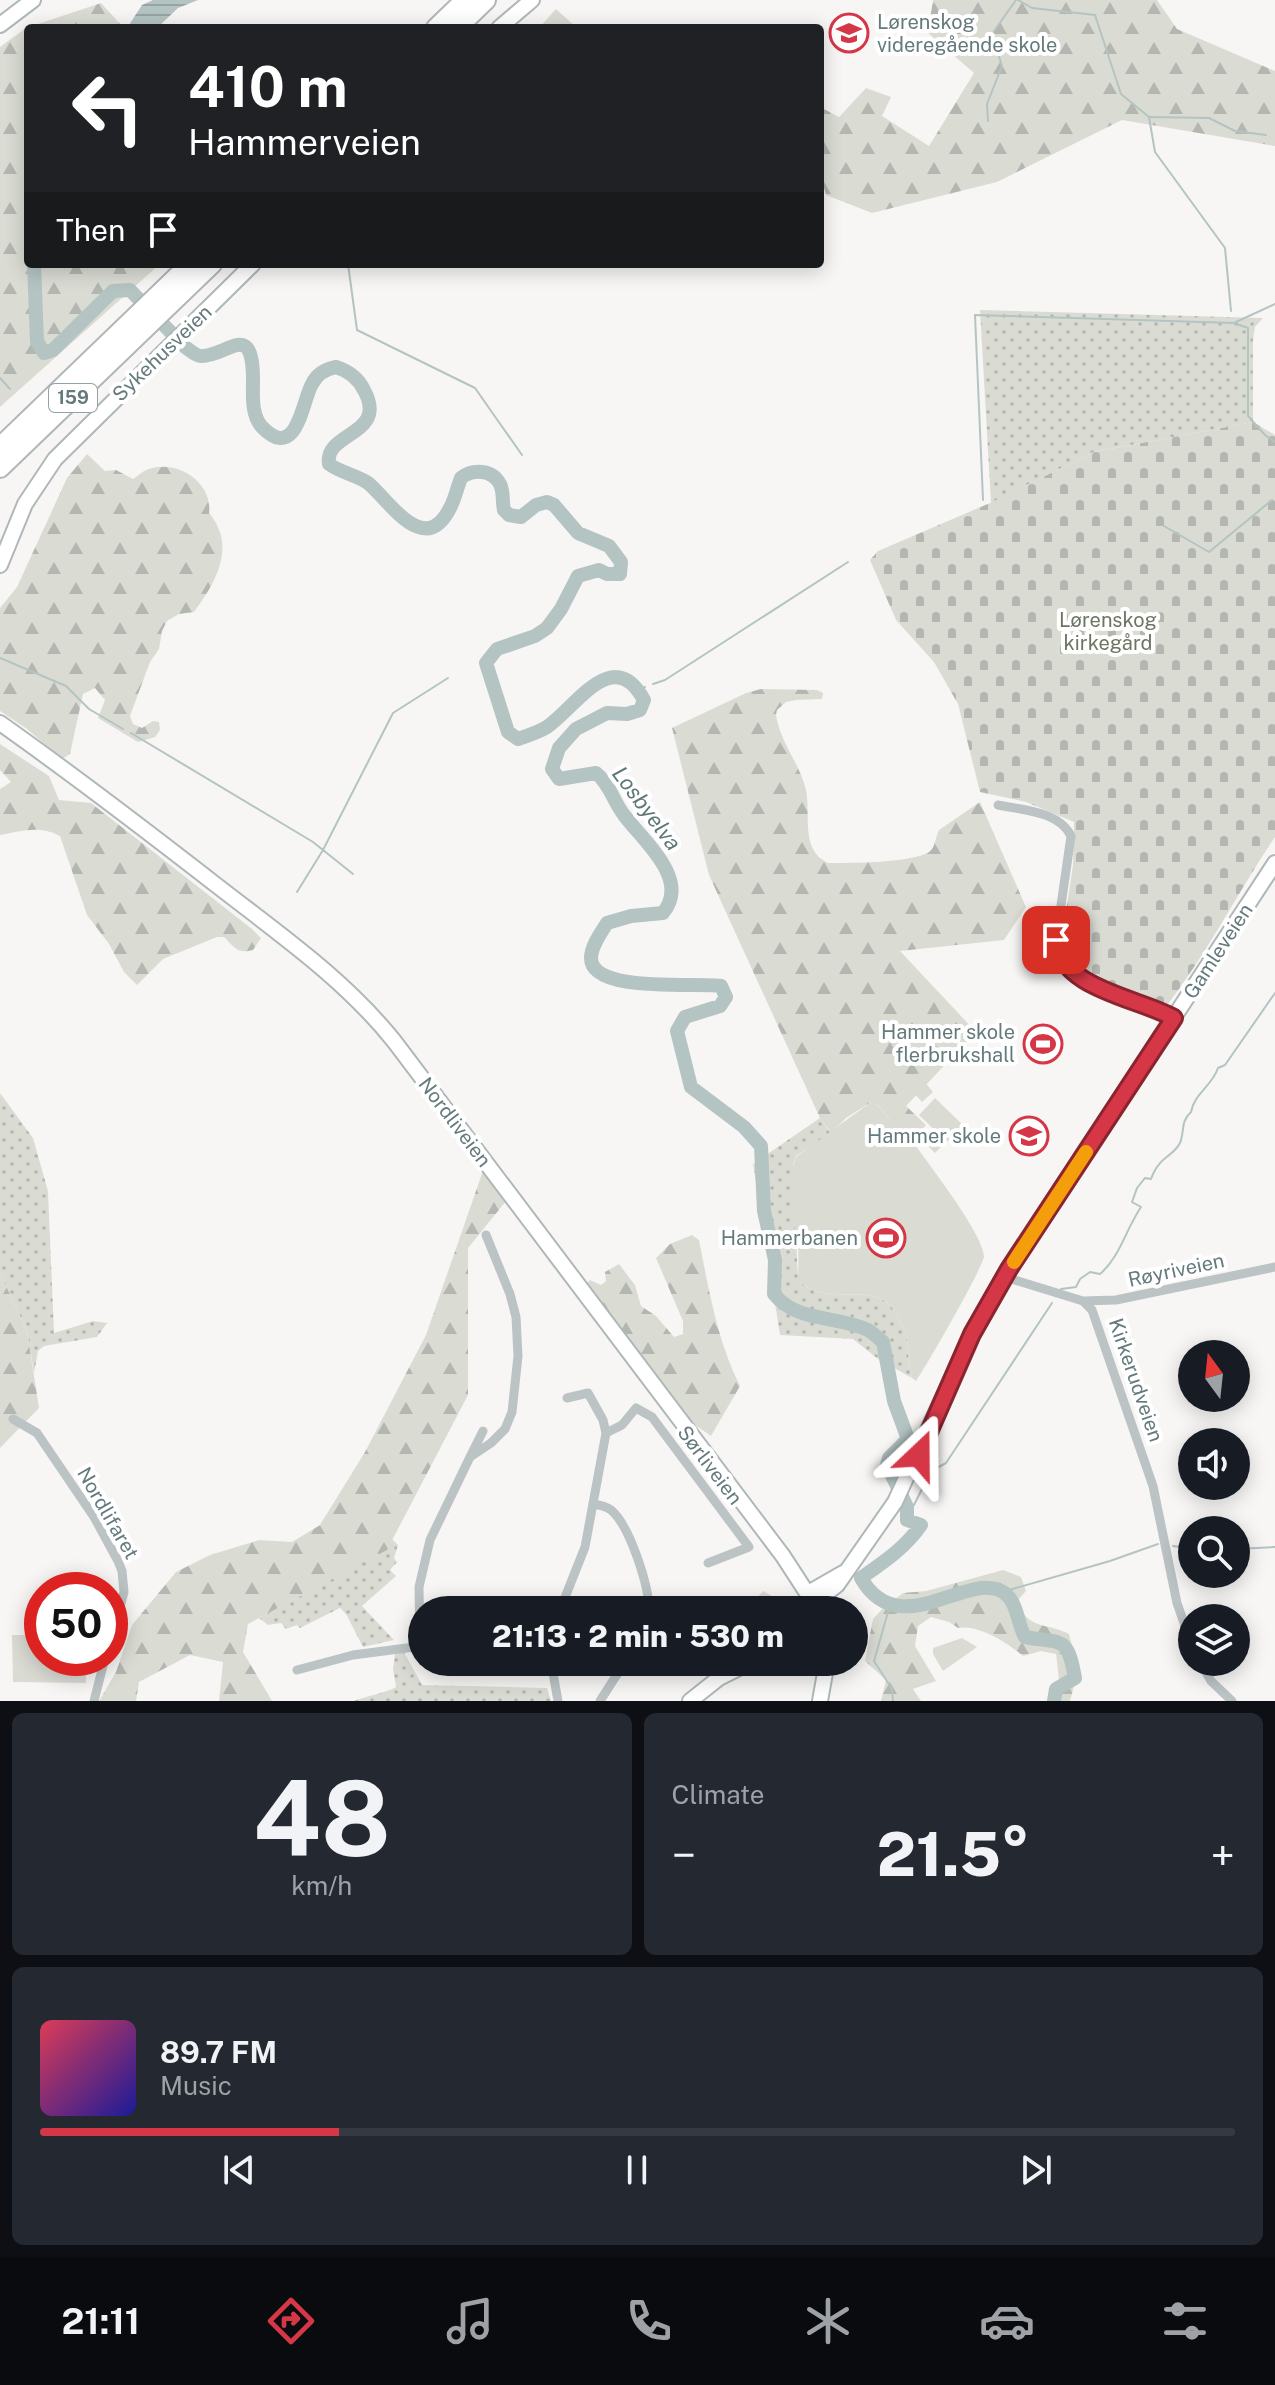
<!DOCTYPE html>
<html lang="en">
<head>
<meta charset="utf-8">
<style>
	:root { --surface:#171b24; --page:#242831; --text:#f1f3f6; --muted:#9ea1a6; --line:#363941; --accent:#d53747 }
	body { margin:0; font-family:"Public Sans",sans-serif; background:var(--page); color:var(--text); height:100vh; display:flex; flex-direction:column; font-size:30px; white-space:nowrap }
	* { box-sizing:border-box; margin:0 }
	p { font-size:26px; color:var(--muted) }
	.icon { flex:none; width:44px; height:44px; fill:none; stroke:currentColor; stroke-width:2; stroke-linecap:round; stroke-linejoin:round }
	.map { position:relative; height:1701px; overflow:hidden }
	.side { display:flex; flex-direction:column; gap:12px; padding:12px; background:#0d0f14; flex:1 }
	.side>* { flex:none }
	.banner { position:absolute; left:24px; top:24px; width:800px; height:244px; border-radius:8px; box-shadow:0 4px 20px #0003; background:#202124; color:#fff; overflow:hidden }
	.needle { width:52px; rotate:345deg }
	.controls { position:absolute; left:1178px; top:1340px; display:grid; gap:16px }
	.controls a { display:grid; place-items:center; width:72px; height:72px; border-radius:50%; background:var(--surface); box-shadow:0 4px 20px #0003; font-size:40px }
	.speed { position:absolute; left:24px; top:1572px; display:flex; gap:16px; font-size:40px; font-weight:700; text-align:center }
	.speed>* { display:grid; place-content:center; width:104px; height:104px; border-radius:50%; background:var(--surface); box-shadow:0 4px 20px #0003; line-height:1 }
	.speed .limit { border:12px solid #d22; background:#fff; color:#111 }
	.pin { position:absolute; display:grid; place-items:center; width:68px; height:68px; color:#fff; margin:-34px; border-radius:16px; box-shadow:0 4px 12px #0006 }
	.me { position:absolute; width:88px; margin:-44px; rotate:23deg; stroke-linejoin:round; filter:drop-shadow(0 0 6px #0008) }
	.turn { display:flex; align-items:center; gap:28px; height:168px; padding:0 32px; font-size:36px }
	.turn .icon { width:104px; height:104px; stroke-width:2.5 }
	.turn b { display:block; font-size:56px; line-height:68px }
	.then { display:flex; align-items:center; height:76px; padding:0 32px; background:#0003; gap:16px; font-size:30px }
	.big { font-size:60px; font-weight:800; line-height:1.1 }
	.side .card { flex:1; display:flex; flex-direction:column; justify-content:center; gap:12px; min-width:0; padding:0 28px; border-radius:12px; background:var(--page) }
	.side .dial { align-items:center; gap:0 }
	.dial b { font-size:104px; line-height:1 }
	.song { display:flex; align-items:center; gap:24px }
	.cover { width:96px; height:96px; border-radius:12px; background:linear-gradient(135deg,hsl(350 70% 55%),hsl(240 70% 35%)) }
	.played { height:8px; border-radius:4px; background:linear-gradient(90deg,var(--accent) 25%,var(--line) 25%) }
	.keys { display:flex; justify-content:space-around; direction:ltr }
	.heat { display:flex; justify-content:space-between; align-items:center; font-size:44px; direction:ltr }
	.side .tiles { flex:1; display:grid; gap:12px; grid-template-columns:1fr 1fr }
	.card:last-child { grid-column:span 2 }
	.trip { position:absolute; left:408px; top:1596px; width:460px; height:80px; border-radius:40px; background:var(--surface); box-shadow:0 4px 20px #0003; font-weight:800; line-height:80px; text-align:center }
	.dock { display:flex; height:128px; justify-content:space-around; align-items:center; background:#090b0e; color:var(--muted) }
	.dock .icon { width:56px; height:56px }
	.dock .selected { color:var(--accent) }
	.dock b { font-size:36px; color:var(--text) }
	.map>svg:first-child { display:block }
</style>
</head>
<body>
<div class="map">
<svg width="1275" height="1701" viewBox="0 0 1275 1701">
	<defs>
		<pattern id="grass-dots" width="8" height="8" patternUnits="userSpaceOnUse" patternTransform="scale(2)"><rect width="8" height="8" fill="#dadcd4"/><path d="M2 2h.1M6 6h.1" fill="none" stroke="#b4b7b1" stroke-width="1.8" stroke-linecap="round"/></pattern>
		<pattern id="forest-firs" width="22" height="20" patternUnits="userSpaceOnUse" patternTransform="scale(2)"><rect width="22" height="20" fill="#dadcd4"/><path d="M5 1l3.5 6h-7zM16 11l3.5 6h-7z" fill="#b4b7b1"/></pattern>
		<pattern id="cemetery-stones" width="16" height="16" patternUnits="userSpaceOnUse" patternTransform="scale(2)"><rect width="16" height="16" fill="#dadcd4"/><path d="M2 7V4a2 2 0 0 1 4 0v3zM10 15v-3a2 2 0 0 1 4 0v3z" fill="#b4b7b1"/></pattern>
		<pattern id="water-rules" width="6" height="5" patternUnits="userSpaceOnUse" patternTransform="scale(2)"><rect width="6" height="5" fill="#b4c4c3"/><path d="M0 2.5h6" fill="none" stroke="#96a4a4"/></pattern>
	</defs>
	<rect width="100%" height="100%" fill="#f7f6f5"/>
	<path fill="url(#grass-dots)" d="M980 310 1263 318 1255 327 1253 340V422L1094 452 991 503Z
		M0 1093 33 1138 48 1191 54 1333 93 1321 107 1323 97 1337 44 1346 38 1351 34 1373 27 1331 0 1273Z
		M820 1118 831 1134 796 1156 793 1165 798 1280C829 1311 878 1275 898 1317 900 1323 905 1329 906 1334 909 1349 908 1364 912 1378L878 1359 853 1339 780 1335 753 1164Z
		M392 1539 398 1545 394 1558 397 1562 390 1570 396 1576 362 1606 394 1640 363 1647 346 1614 340 1608 300 1628 297 1625 286 1629 281 1623 268 1625 259 1618 386 1550Z
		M404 1652 422 1685 547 1688 551 1701H354C364 1697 391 1691 396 1687L393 1669 395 1654Z"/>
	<path fill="url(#forest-firs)" d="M933 0H1157L1177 29 1275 71V146L1122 120 997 182 872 213 826 195 820 174V107L839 117 866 88 891 97 882 116 929 146 974 73 928 33Z
		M101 3 124 28H28V264H160L0 407V47L26 28Z
		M87 454 105 471 116 470 133 479C138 476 144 470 149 469 178 459 213 483 209 513 237 546 216 582 194 612L179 614 167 621 162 631 159 649 150 662 130 716 133 724 142 728 153 721 159 722 160 730 155 737 138 742 98 718 105 700 95 688 83 694 70 754 62 759 27 729 0 711V608L17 587 67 478Z
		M761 689 817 690 823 693 822 699 796 700 786 702 777 710 776 715C780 742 800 764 806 790 811 816 800 850 828 863 849 863 912 863 929 852 936 847 935 837 939 830L980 802 1026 907 1004 940 900 951 976 1032 906 1106 926 1125 917 1135 909 1136 896 1131C890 1121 883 1106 871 1102L846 1118 831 1133 820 1118 709 875 672 728 746 693Z
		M0 744 49 776 59 800 91 803 252 929 261 938 253 950C237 954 235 948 224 937H217L163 959 137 985 124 972 109 944 87 915 60 836C39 825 22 831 0 835V789L11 782 0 770Z
		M486 1162 511 1195 468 1248V1395L387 1550 248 1624 243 1652 272 1701H219L223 1662 190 1655 139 1682 136 1701H99L116 1672 132 1625 176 1572 210 1555 259 1540 292 1542 320 1525 365 1452 426 1335Z
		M692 1235 699 1240C709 1290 717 1340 740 1386L711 1436 685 1418 587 1283 590 1280 601 1285 606 1281 605 1272 619 1264 635 1285 641 1306 656 1316 674 1337 683 1334V1321L656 1258 670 1244Z
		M0 1273 27 1331 39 1408 0 1448Z
		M1003 1570 1021 1577 1026 1591 1018 1600C1025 1630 1046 1622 1069 1634L1078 1672 1070 1701H1049L1059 1679 1056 1654 1041 1651 1023 1656C1008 1643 978 1624 958 1628L949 1622 931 1617 918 1626 915 1646 936 1681 913 1689 921 1701H881L886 1680 865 1661 873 1619 883 1608 903 1593 926 1591Z"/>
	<path fill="url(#cemetery-stones)" d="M1253 422 1275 435V837C1237 893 1206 956 1164 1009L1085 973 1065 955 1062 939 1073 865 1074 822 1026 802 980 792 958 704 934 662 896 620 870 560 878 551 990 503 1094 452Z"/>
	<path fill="#dadcd4" d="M556 9 577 28H539Z
		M917 1073 933 1092 922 1102 905 1083Z
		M935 1098 963 1125 947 1142 919 1115Z
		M871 1102C890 1110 887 1128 909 1136 925 1160 982 1231 984 1256 985 1264 925 1369 916 1381L912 1378C908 1364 909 1349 906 1334 905 1329 900 1323 898 1317 878 1275 829 1311 798 1280 798 1270 799 1258 798 1248 795 1219 785 1185 796 1157Z
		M923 1127 943 1145 935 1153 917 1135Z
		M763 1591 774 1597 784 1610H746Z
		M12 1635H42V1658H86V1683L13 1682Z
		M962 1638 977 1647 943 1671 933 1654V1648Z"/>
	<path fill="url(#water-rules)" d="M153 0H198L178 8 157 28H127L142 5Z"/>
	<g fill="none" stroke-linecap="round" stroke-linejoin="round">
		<path stroke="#b4c4c3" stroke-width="2" d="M1018 0 1032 8 1095 15 1121 94 1149 117 1155 152 1225 248 1231 311
			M1150 117 1209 118 1235 131 1266 135
			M988 121 987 104 1002 66 992 34 1016 0
			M348 264 357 330 475 388 522 455
			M1236 322 1275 304
			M0 378 10 389
			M983 500 975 315 1234 323 1248 328V416L1265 435 1275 442
			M1164 526 1209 552 1272 500
			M0 658 66 686 89 709 123 729
			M653 684 665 680 848 562
			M638 689 645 687
			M131 733 313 842 353 874
			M297 892 323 850 393 713 448 678
			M1061 1289 1076 1287 1080 1279 1090 1272 1100 1274C1120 1257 1126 1229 1141 1207L1132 1202 1137 1188 1145 1178 1151 1179C1159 1156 1173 1157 1180 1143 1185 1131 1180 1122 1191 1112 1194 1094 1212 1086 1218 1068L1225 1065 1275 993
			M907 1507 914 1505 931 1471 946 1463 1052 1303
			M1173 1546 1192 1549
			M1236 1549 1275 1547
			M1002 1592 1110 1561 1158 1544
			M890 1605 874 1661 892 1689 893 1701"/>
		<path stroke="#b4c4c3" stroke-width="14" d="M34 264 37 341 44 353 53 350 113 291 130 290 185 347C190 350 195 356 201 356 227 357 253 318 253 380 253 395 251 415 262 427 297 463 302 401 312 384 317 374 325 369 336 367 349 371 358 378 364 390 389 436 324 431 329 464 341 473 357 475 368 483 389 500 424 559 450 508 455 499 457 488 461 478 472 469 492 469 500 484 504 492 502 502 504 510L509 515 521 517 536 505 547 502 554 505 578 533 609 546 621 562 620 574H607L599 570 578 576 561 609 547 628 535 636 497 649 486 663 508 732 518 739C527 736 539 732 547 727 577 706 613 644 644 700L640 710 627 714 607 713 576 729 559 748 552 769 559 779 596 773C610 784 613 801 624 815 643 841 691 879 663 913L631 916 607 923C601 933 591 946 591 958 591 994 699 982 721 986L726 997 720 1006 685 1017 677 1031 691 1087 744 1127 761 1146 764 1211 775 1260 774 1294C797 1323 837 1315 868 1330 873 1333 878 1338 883 1342L894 1401 908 1439 889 1458 887 1465 907 1507V1520L921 1525C905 1548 884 1562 861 1578 901 1648 975 1562 1008 1596 1018 1607 1018 1625 1025 1637 1062 1644 1067 1634 1075 1678L1056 1689 1054 1701"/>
		<defs>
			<path id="secondary" d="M0 25 33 0
				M499 28 532 0
				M0 565 25 504 55 459 253 264
				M0 723C75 776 148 832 220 888 282 936 345 980 394 1041L783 1556 818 1610
				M808 1593 843 1573
				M814 1603 837 1585 895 1502 966 1347 1009 1269 1275 863
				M809 1662 827 1663
				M690 1701 719 1678 751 1662
				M820 1701 827 1662"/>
			<path id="highway" d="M436 28 465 0
				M457 28 486 0
				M0 447 190 264
				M0 468 212 264"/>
		</defs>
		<use href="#secondary" stroke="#afb8b9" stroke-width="18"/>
		<use href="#highway" stroke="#b0b7b8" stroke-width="22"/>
		<path stroke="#bcc3c4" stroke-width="9" d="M998 805C1022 810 1059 811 1071 836L1056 940C1060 989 1139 998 1174 1018
			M1005 1277 1083 1301 1092 1310 1153 1486 1177 1603 1192 1646
			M1083 1301 1116 1300 1275 1267
			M13 1419 37 1433 94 1517 118 1561 122 1571 124 1592 110 1644
			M606 1433 622 1425 636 1408 652 1417 749 1547 708 1563
			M470 1457 483 1431
			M593 1504C600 1505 606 1506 611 1510 630 1526 649 1586 649 1610
			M560 1610 585 1547 606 1433 603 1420 588 1393 567 1398
			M420 1646 419 1587 430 1540 470 1457 491 1443 505 1429 512 1412 518 1356 516 1317 510 1294 486 1235
			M551 1662 558 1701
			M1200 1662 1211 1681 1232 1701
			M297 1670 353 1655 422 1646
			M94 1701 105 1658
			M600 1701 625 1662"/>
		<use href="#secondary" stroke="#fff" stroke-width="14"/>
		<use href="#highway" stroke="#fff" stroke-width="18"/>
	</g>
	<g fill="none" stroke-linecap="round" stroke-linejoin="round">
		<defs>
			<path id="route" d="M919 1455 972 1334 1009 1269 1174 1018C1139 998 1060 989 1056 940"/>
		</defs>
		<use href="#route" stroke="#8a242e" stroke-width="20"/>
		<use href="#route" stroke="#d53747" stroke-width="14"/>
		<path stroke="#f59e0b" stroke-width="14" d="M1014 1262 1086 1152"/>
	</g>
	<defs>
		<symbol id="school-ring" viewBox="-11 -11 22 22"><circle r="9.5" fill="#fff" stroke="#d53747" stroke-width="1.5"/><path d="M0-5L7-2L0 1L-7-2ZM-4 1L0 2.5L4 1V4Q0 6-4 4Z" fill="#d53747"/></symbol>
		<symbol id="stadium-ring" viewBox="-11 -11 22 22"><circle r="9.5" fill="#fff" stroke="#d53747" stroke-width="1.5"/><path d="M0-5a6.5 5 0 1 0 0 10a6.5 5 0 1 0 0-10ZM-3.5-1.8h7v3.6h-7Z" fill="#d53747"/></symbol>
	</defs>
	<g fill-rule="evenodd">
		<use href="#school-ring" x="827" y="11" width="44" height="44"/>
		<use href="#stadium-ring" x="1021" y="1022" width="44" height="44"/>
		<use href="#school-ring" x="1007" y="1114" width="44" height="44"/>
		<use href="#stadium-ring" x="864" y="1216" width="44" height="44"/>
	</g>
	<g text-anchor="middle" stroke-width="8" stroke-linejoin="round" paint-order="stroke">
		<rect fill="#fff" stroke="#93a2a4" stroke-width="2" x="49" y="384" width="48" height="28" rx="6"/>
		<g font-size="18" font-weight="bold" fill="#657a7d">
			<text x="73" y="404">159</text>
		</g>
		<g font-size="20" fill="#657a7d" stroke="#fff" text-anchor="end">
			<text x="877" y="29" text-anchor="start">Lørenskog<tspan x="877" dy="23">videregående skole</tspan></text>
			<text x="1015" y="1039">Hammer skole<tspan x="1015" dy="23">flerbrukshall</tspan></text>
			<text x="1001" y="1143">Hammer skole</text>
			<text x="858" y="1245">Hammerbanen</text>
		</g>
		<g font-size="20" fill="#657a7d" stroke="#fff">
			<text transform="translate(162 353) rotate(-44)" y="7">Sykehusveien</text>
			<text transform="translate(1218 951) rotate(-57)" y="7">Gamleveien</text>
			<text transform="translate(455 1122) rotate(53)" y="7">Nordliveien</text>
			<text transform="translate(1176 1270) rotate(-12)" y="7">Røyriveien</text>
			<text transform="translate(1136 1380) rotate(71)" y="7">Kirkerudveien</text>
			<text transform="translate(710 1465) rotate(53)" y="7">Sørliveien</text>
			<text transform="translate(108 1513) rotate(60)" y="7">Nordlifaret</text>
		</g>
		<g font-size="20" fill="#6d7663" stroke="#fff">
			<text x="1108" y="627">Lørenskog<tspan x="1108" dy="23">kirkegård</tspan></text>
		</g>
		<g font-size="22" font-style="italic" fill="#5f7876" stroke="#fff">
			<text transform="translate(647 808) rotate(53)" y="8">Losbyelva</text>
		</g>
	</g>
</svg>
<div class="controls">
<a><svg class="needle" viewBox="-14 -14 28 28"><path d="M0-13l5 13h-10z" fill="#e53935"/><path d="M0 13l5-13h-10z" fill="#9ea1a6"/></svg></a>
<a><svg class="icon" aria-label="sound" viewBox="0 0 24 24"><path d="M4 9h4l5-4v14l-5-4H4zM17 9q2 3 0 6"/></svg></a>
<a><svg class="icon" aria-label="search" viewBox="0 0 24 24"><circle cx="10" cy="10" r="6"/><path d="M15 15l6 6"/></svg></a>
<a><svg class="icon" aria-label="layers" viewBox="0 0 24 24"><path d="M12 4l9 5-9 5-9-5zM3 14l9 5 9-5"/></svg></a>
</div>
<div class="speed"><div class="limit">50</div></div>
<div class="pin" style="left:1056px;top:940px;background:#d93025"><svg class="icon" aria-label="arrive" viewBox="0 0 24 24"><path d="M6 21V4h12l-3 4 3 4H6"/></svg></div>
<svg class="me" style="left:919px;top:1455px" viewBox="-20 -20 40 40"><path d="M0-17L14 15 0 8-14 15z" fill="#d53747" stroke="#fff" stroke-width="4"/></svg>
<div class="trip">21:13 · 2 min · 530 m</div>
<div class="banner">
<div class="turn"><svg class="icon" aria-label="left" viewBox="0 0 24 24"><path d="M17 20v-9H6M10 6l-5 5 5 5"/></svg><div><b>410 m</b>Hammerveien</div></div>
<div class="then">Then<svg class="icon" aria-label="arrive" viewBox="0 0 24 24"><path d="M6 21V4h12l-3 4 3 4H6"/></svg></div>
</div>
</div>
<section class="side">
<div class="tiles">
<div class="card dial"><b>48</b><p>km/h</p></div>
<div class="card"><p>Climate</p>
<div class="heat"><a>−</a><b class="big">21.5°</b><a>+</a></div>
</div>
<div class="card">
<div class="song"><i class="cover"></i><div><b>89.7 FM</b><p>Music</p></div></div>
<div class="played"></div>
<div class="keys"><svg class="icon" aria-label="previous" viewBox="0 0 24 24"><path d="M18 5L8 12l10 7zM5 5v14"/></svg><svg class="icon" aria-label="pause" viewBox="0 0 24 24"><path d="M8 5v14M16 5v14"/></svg><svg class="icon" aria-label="next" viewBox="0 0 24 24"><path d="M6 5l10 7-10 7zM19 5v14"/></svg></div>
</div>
</div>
</section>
<nav class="dock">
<b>21:11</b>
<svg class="icon selected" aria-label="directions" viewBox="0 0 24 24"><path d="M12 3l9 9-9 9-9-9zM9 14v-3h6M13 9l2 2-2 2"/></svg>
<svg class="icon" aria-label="music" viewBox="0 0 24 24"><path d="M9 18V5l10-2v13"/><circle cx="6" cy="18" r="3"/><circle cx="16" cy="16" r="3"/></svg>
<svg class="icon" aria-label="phone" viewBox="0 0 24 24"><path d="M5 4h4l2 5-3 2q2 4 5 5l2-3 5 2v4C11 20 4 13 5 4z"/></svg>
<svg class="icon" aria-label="climate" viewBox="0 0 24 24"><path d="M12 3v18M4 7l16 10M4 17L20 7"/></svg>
<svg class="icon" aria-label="car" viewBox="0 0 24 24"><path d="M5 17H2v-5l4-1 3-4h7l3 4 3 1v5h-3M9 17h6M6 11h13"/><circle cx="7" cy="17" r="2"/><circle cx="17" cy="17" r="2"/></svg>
<svg class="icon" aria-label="filters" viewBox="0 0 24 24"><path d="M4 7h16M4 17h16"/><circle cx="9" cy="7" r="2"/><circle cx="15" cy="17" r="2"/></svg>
</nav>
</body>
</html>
